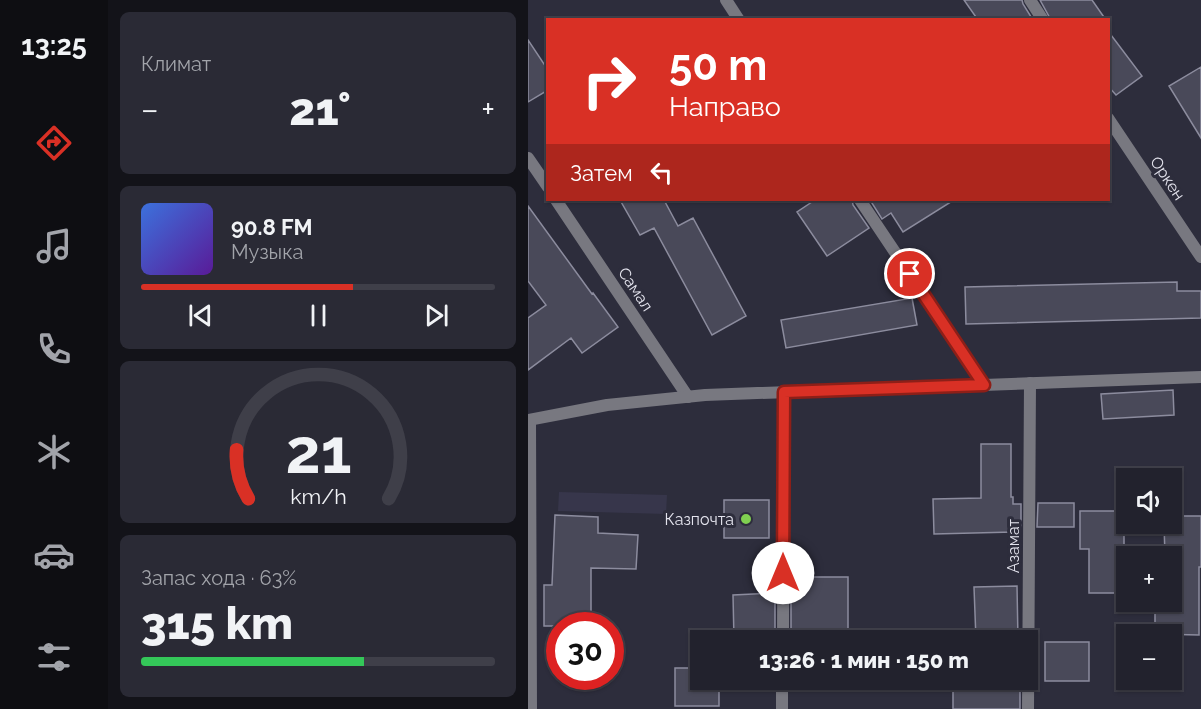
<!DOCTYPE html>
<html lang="ru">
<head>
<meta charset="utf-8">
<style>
	:root { --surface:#22222d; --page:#2a2a35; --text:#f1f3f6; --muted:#a2a4aa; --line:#3f3f49; --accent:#d93025 }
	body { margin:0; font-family:Raleway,sans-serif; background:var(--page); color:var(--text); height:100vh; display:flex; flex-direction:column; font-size:22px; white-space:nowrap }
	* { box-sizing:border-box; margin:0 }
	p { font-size:20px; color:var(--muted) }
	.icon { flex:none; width:33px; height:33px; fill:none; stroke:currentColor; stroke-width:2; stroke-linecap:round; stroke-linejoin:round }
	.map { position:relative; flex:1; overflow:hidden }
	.details { display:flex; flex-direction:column; gap:12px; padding:12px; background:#131319; width:420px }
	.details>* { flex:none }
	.banner { position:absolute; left:18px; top:18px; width:564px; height:183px; border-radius:0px; box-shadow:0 2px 4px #0004,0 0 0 2px var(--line); background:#d93025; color:#fff; overflow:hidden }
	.tools { position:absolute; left:588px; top:468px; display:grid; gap:12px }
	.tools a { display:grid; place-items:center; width:66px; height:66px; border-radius:0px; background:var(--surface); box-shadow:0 2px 4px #0004,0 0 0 2px var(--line); font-size:30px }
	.speed { position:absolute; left:18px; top:612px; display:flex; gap:12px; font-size:30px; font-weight:700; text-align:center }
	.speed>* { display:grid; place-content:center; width:78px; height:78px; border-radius:50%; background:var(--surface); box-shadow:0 2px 4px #0004,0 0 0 2px var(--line); line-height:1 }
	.speed .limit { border:9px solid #d22; background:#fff; color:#111 }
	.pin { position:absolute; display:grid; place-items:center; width:51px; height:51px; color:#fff; margin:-26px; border:3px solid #fff; border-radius:50%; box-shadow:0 2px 6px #0007 }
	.me { position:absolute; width:66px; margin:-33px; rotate:0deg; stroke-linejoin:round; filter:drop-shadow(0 0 4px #0008) }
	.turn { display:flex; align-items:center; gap:21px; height:126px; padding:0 24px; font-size:27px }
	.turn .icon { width:78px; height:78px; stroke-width:2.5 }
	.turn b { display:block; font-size:42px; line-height:51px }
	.then { display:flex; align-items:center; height:57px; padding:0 24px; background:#0003; gap:12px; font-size:22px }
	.big { font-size:45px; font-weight:800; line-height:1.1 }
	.details .card { flex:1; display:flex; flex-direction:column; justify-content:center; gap:9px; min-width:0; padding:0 21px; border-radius:9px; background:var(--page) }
	.details .dial { align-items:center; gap:0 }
	.dial svg { height:156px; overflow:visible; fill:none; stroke:var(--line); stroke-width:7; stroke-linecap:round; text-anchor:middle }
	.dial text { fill:var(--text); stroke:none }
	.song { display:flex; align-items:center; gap:18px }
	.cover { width:72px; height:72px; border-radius:9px; background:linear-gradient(135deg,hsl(220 70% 55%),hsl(270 70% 35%)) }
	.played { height:6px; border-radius:3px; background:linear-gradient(90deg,var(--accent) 60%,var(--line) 60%) }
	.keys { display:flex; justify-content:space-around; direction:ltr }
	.heat { display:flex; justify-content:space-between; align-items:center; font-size:33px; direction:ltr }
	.charge { height:9px; border-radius:4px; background:linear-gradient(90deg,#34c759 63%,var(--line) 0) }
	.trip { position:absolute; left:162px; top:630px; width:348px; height:60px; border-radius:0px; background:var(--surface); box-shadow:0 2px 4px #0004,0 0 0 2px var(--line); font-weight:800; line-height:60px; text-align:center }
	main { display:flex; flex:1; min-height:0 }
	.tab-bar { display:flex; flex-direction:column; width:108px; justify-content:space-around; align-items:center; background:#0e0e12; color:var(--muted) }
	.tab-bar .icon { width:42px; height:42px }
	.tab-bar .on { color:var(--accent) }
	.tab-bar b { font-size:27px; color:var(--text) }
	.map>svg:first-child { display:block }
</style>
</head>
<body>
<main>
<nav class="tab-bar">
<b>13:25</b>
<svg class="icon on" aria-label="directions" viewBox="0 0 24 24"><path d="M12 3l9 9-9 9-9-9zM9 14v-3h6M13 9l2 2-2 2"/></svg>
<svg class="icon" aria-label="music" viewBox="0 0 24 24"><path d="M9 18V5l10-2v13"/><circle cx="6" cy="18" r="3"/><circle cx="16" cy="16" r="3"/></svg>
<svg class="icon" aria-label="phone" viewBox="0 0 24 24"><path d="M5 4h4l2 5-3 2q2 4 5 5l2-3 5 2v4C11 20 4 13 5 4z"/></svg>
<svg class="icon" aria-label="climate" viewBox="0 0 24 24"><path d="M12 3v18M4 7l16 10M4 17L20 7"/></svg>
<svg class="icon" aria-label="car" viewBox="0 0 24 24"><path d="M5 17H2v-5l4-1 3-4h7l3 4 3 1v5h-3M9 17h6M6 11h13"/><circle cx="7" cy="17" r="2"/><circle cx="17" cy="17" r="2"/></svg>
<svg class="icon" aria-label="filters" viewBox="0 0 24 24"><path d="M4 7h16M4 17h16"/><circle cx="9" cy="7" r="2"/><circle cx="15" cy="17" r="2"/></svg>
</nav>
<section class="details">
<div class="card"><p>Климат</p>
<div class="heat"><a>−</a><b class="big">21°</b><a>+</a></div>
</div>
<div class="card">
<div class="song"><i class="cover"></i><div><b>90.8 FM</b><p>Музыка</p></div></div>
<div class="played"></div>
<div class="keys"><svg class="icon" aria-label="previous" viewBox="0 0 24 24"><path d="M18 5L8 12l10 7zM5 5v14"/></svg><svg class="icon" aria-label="pause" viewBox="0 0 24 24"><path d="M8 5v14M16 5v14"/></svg><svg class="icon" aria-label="next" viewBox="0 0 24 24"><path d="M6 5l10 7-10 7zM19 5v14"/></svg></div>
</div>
<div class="card dial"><svg viewBox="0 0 100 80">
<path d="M14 69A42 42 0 1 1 86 69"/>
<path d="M14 69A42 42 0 0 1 8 44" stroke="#d93025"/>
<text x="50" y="56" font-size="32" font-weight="700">21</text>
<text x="50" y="72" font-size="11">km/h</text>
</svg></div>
<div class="card"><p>Запас хода · 63%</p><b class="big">315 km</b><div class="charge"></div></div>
</section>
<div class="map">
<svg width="673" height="709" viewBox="0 0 673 709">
	<rect width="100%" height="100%" fill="#2d2d3c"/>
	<path fill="#37364b" d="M31 492 139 495 138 514 30 511Z"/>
	<path fill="#494959" stroke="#8c8c9e" stroke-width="1.5" d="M436 0H494L495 4 505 20H450Z
		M512 0H564L578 20H523Z
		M580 31 614 76 588 95 580 86Z
		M0 40 20 70V90L0 102Z
		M673 67V138L641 86Z
		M92 200H136L150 226 165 218 218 316 184 335 126 228 112 235Z
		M287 200H324L325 205 341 228 299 256 269 212Z
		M342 200H426L375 232 363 213 354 219Z
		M0 206 64 294 65 293 90 327 54 353 43 338 0 370V318L18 305 0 281Z
		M649 282V291H673V318L438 324 437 287Z
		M384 298 389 325 258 348 253 320Z
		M645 390 646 415 575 419 573 394Z
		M453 444H483V497H485V504H493V527H485V532L406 534 405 499 453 498Z
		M196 500H241V538H196Z
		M510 503H546V527H509Z
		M552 511H596V549H590V593H561V549H552Z
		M27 515 70 517V533L110 535 108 569 63 568V626H16V585H24Z
		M644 516H673V567H671V635L627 634V602H644V556H637L636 524H644Z
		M273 577H320V631H263V593L273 592Z
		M489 586 490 640H448L446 587Z
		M247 593V631H240V640H206L205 595Z
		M517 642H561V681H517Z
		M147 668H172V680H191V706H147Z
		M425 680H492V709H425Z"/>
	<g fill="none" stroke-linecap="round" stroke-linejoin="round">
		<path stroke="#787880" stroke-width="12" d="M198 0 211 20
			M502 0 515 20
			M580 118 673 257
			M0 158 20 187
			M28 200 160 397
			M332 200 456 385
			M2 420 3 709
			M255 640 256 392
			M254 709V680
			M500 709 502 383"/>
		<path stroke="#787880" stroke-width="12" d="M0 420 79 405 177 395 673 377"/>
	</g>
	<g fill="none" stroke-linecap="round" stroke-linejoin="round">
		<defs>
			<path id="route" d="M255 573 256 392 456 385 382 274"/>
		</defs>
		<use href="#route" stroke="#8d1f18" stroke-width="15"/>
		<use href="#route" stroke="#d93025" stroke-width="10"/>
	</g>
	<circle fill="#80d051" stroke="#2d2d3c" stroke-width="2" cx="218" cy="519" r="6"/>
	<g text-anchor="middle" stroke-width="6" stroke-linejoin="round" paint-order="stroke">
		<g font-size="16" fill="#e4e4ee" stroke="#2d2d3c">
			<text transform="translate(640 178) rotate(56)" y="6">Оркен</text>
			<text transform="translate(108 289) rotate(56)" y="6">Самал</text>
			<text transform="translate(485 546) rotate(-90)" y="6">Азамат</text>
		</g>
		<g font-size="16" fill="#e4e4ee" stroke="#2d2d3c" text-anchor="end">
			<text x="206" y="525">Казпочта</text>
		</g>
	</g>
</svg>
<div class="tools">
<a><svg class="icon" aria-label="sound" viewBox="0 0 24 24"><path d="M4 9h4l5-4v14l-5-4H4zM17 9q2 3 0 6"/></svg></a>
<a>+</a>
<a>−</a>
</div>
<div class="speed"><div class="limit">30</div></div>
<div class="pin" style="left:382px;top:274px;background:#d93025"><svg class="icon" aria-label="arrive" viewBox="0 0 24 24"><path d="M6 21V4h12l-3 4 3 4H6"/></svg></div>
<svg class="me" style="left:255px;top:573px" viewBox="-20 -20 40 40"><circle r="19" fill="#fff"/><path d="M0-13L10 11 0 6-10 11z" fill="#d93025"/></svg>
<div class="trip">13:26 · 1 мин · 150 m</div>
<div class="banner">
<div class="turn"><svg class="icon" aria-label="right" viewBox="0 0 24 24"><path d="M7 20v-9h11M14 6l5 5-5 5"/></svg><div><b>50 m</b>Направо</div></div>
<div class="then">Затем<svg class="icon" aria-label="left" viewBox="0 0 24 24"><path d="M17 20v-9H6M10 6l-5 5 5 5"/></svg></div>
</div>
</div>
</main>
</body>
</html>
